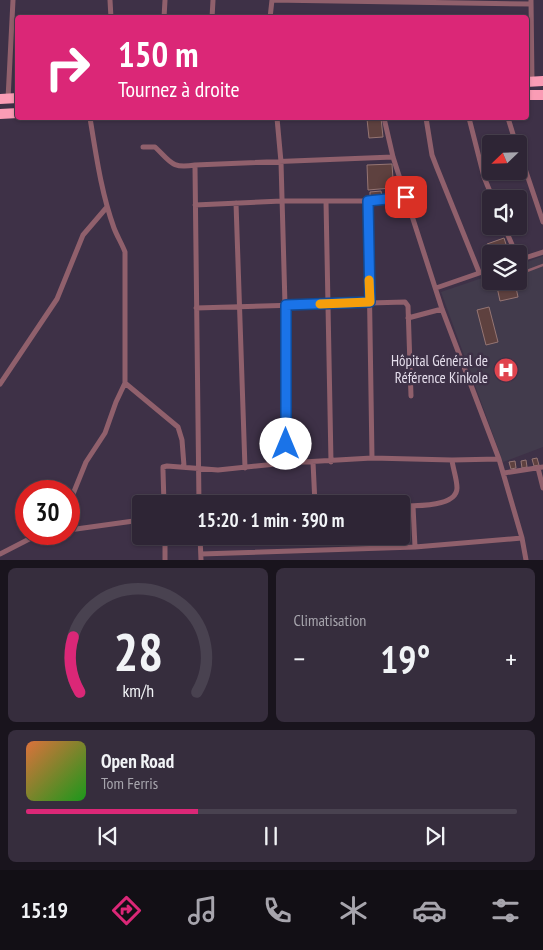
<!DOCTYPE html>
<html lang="fr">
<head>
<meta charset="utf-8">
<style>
	:root { --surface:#2e2535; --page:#362d3d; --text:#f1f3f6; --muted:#a7a5ad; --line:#494250; --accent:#db2777 }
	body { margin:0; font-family:"PT Sans Narrow",sans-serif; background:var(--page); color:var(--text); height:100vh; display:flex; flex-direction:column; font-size:19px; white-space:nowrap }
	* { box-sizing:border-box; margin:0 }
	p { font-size:16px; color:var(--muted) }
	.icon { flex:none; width:28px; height:28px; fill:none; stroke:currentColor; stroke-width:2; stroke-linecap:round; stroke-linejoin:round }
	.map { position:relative; height:560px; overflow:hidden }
	.drawer { display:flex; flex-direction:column; gap:8px; padding:8px; background:#19141d; flex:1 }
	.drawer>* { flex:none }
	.hud { position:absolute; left:15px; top:15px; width:514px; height:105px; border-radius:5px; box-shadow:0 1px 4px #0004,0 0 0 1px var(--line); background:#db2777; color:#fff; overflow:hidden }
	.needle { width:32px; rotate:247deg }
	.controls { position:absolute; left:482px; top:135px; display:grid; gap:10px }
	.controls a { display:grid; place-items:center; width:45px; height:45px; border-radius:5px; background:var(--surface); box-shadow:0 1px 4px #0004,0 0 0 1px var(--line); font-size:25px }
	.speed { position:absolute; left:15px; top:480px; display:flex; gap:10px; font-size:25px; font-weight:700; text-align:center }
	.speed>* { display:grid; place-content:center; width:65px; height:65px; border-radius:50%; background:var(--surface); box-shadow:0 1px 4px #0004,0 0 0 1px var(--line); line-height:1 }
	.speed .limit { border:8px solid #d22; background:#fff; color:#111 }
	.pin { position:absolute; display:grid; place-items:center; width:42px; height:42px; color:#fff; margin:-21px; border-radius:10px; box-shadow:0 2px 8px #0006 }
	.me { position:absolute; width:55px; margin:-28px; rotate:0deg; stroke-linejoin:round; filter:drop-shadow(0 0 4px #0008) }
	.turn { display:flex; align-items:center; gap:18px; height:105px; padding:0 20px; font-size:22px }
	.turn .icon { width:65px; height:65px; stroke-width:2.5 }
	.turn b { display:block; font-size:35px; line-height:42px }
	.big { font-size:38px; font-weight:600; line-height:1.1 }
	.drawer .tile { flex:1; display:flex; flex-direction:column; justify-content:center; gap:8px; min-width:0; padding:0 18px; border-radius:8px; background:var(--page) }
	.drawer .dial { align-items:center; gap:0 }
	.dial svg { height:130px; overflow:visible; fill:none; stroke:var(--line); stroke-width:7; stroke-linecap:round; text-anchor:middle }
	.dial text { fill:var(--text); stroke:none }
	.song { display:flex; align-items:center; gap:15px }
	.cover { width:60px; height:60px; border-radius:8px; background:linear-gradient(135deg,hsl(20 70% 55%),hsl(120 70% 35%)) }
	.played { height:5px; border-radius:2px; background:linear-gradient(90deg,var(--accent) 35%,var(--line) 35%) }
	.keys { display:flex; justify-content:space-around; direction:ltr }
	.heat { display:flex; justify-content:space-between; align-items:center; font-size:28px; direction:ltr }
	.drawer .tiles { flex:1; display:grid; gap:8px; grid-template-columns:1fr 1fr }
	.tile:last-child { grid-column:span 2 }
	.trip { position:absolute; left:132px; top:495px; width:278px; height:50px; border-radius:5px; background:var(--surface); box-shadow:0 1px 4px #0004,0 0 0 1px var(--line); font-weight:600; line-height:50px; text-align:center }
	.tabs { display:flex; height:80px; justify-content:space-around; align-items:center; background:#120f15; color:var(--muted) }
	.tabs .icon { width:35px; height:35px }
	.tabs .selected { color:var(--accent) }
	.tabs b { font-size:22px; color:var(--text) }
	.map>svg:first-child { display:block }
</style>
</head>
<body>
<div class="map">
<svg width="543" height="560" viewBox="0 0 543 560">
	<rect width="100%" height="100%" fill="#3e3147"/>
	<path fill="#423b4c" d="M543 256V447L503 462 441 292 491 275V281H519V265Z"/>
	<path fill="#5e413f" stroke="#957573" d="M381 118 383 137 369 138 367 119Z
		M392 164 393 179H391V188L368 190 367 165Z
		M381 191 382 197 370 198V192Z
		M504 238 509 254H491V257L487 244Z
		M515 283 518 297 500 301 497 287Z
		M489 307 498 342 486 345 477 310Z
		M537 458 539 465 534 466 532 459Z
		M526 460 527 467 522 468 521 461Z
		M515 461 516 468 511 469 509 462Z"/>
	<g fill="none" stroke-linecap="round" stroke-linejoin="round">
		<path stroke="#90606c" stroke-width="2.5" d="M519 274 543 265
			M483 287 498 281"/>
		<path stroke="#90606c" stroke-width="5" d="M110 0 111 18
			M272 0 531 4
			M531 0 532 81
			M164 18 165 0
			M212 18 213 0
			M270 18 272 0
			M8 99 13 0
			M277 118 281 162 285 305 286 463
			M384 118 393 157 442 309 499 459 522 538 526 560
			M426 118 432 155 437 168 479 272
			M469 118 484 177 493 199
			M508 118 516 144
			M143 147H155C171 162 171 169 195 165V167L199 504
			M519 151 543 222
			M195 165 393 157
			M326 201 331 462
			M368 201 372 458
			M236 203 245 468
			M195 205 282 201H368L405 197
			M504 226 516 254
			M519 260 543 252
			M436 288 491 269
			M196 308 405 302 408 306 411 396
			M408 318 442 309
			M125 383 178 427 182 440 184 466
			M0 384 57 299 83 235 107 207
			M313 462 315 504
			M538 468 543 488
			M504 473 543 467
			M69 499 73 494 86 462 105 433 116 402 125 383V252C122 244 117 236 114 228 101 192 96 154 90 118
			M164 504 163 471V467L167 466 218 470 286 463 372 458 452 460 499 459
			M401 506C415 506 457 507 457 488 457 479 453 469 452 460
			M413 506 415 547
			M69 530 141 520
			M165 536V560
			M200 536 201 560
			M0 554 39 534
			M201 554 415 547 522 538"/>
		<path stroke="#fa9cb5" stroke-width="10" d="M526 82 543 81
			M526 95H543
			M0 99 18 98
			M0 114 18 113"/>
	</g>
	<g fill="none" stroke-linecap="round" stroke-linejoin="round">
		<defs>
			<path id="route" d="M286 444V305L370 302 368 201 406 197"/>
		</defs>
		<use href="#route" stroke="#114b97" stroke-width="12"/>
		<use href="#route" stroke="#1a73e8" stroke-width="9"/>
		<path stroke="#f59e0b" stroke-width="9" d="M320 304 370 302 369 280"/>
	</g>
	<defs>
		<symbol id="hospital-disc" viewBox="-11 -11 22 22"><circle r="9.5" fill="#e0444e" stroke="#3e3147"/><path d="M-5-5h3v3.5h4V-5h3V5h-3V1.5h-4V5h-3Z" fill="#fff"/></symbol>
	</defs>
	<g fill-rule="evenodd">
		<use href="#hospital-disc" x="492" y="356" width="28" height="28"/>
	</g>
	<g text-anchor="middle" stroke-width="5" stroke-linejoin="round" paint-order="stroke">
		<g font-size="15" fill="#e4ddeb" stroke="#3e3147" text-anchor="end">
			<text x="488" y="366">Hôpital Général de<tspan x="488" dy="17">Référence Kinkole</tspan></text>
		</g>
	</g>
</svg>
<div class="controls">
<a><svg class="needle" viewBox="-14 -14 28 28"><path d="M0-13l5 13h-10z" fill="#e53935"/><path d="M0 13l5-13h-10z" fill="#a7a5ad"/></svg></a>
<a><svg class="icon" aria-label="sound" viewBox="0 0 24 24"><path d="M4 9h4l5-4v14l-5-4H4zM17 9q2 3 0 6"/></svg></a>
<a><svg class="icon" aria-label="layers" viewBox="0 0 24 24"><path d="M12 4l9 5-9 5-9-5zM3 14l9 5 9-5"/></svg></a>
</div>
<div class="speed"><div class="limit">30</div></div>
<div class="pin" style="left:406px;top:197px;background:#d93025"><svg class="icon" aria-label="arrive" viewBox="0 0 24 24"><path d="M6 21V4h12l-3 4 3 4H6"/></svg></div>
<svg class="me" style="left:286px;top:444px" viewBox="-20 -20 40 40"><circle r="19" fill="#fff"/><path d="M0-13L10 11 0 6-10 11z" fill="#1a73e8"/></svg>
<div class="trip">15:20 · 1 min · 390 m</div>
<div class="hud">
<div class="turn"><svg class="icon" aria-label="right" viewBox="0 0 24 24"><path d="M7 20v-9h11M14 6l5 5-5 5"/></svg><div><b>150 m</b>Tournez à droite</div></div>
</div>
</div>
<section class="drawer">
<div class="tiles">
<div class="tile dial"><svg viewBox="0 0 100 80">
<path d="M14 69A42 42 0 1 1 86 69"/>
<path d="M14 69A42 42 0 0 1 10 35" stroke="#db2777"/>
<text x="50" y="56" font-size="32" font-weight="700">28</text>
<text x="50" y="72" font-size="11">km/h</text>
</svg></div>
<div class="tile"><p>Climatisation</p>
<div class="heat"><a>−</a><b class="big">19°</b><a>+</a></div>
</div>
<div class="tile">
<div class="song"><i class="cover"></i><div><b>Open Road</b><p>Tom Ferris</p></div></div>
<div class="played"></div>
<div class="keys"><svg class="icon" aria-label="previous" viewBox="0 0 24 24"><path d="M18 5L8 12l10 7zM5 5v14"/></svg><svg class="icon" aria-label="pause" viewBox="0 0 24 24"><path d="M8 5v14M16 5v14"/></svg><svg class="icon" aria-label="next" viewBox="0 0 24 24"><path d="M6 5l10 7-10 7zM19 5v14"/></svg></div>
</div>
</div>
</section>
<nav class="tabs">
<b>15:19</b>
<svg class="icon selected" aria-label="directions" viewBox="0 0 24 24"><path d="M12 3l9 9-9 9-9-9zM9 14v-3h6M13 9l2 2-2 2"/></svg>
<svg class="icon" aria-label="music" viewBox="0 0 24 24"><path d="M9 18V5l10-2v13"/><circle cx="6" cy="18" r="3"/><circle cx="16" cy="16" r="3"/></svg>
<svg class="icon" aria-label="phone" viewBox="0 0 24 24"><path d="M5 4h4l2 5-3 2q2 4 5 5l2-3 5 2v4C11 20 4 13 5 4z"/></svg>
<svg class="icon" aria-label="climate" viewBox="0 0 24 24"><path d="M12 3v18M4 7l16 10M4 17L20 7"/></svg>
<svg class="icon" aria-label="car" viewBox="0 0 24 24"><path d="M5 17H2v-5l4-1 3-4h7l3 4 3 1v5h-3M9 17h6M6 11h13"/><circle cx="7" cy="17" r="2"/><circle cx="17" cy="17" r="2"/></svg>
<svg class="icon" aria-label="filters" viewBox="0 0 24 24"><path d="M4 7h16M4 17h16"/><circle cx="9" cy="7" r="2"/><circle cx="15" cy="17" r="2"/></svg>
</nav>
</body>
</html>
